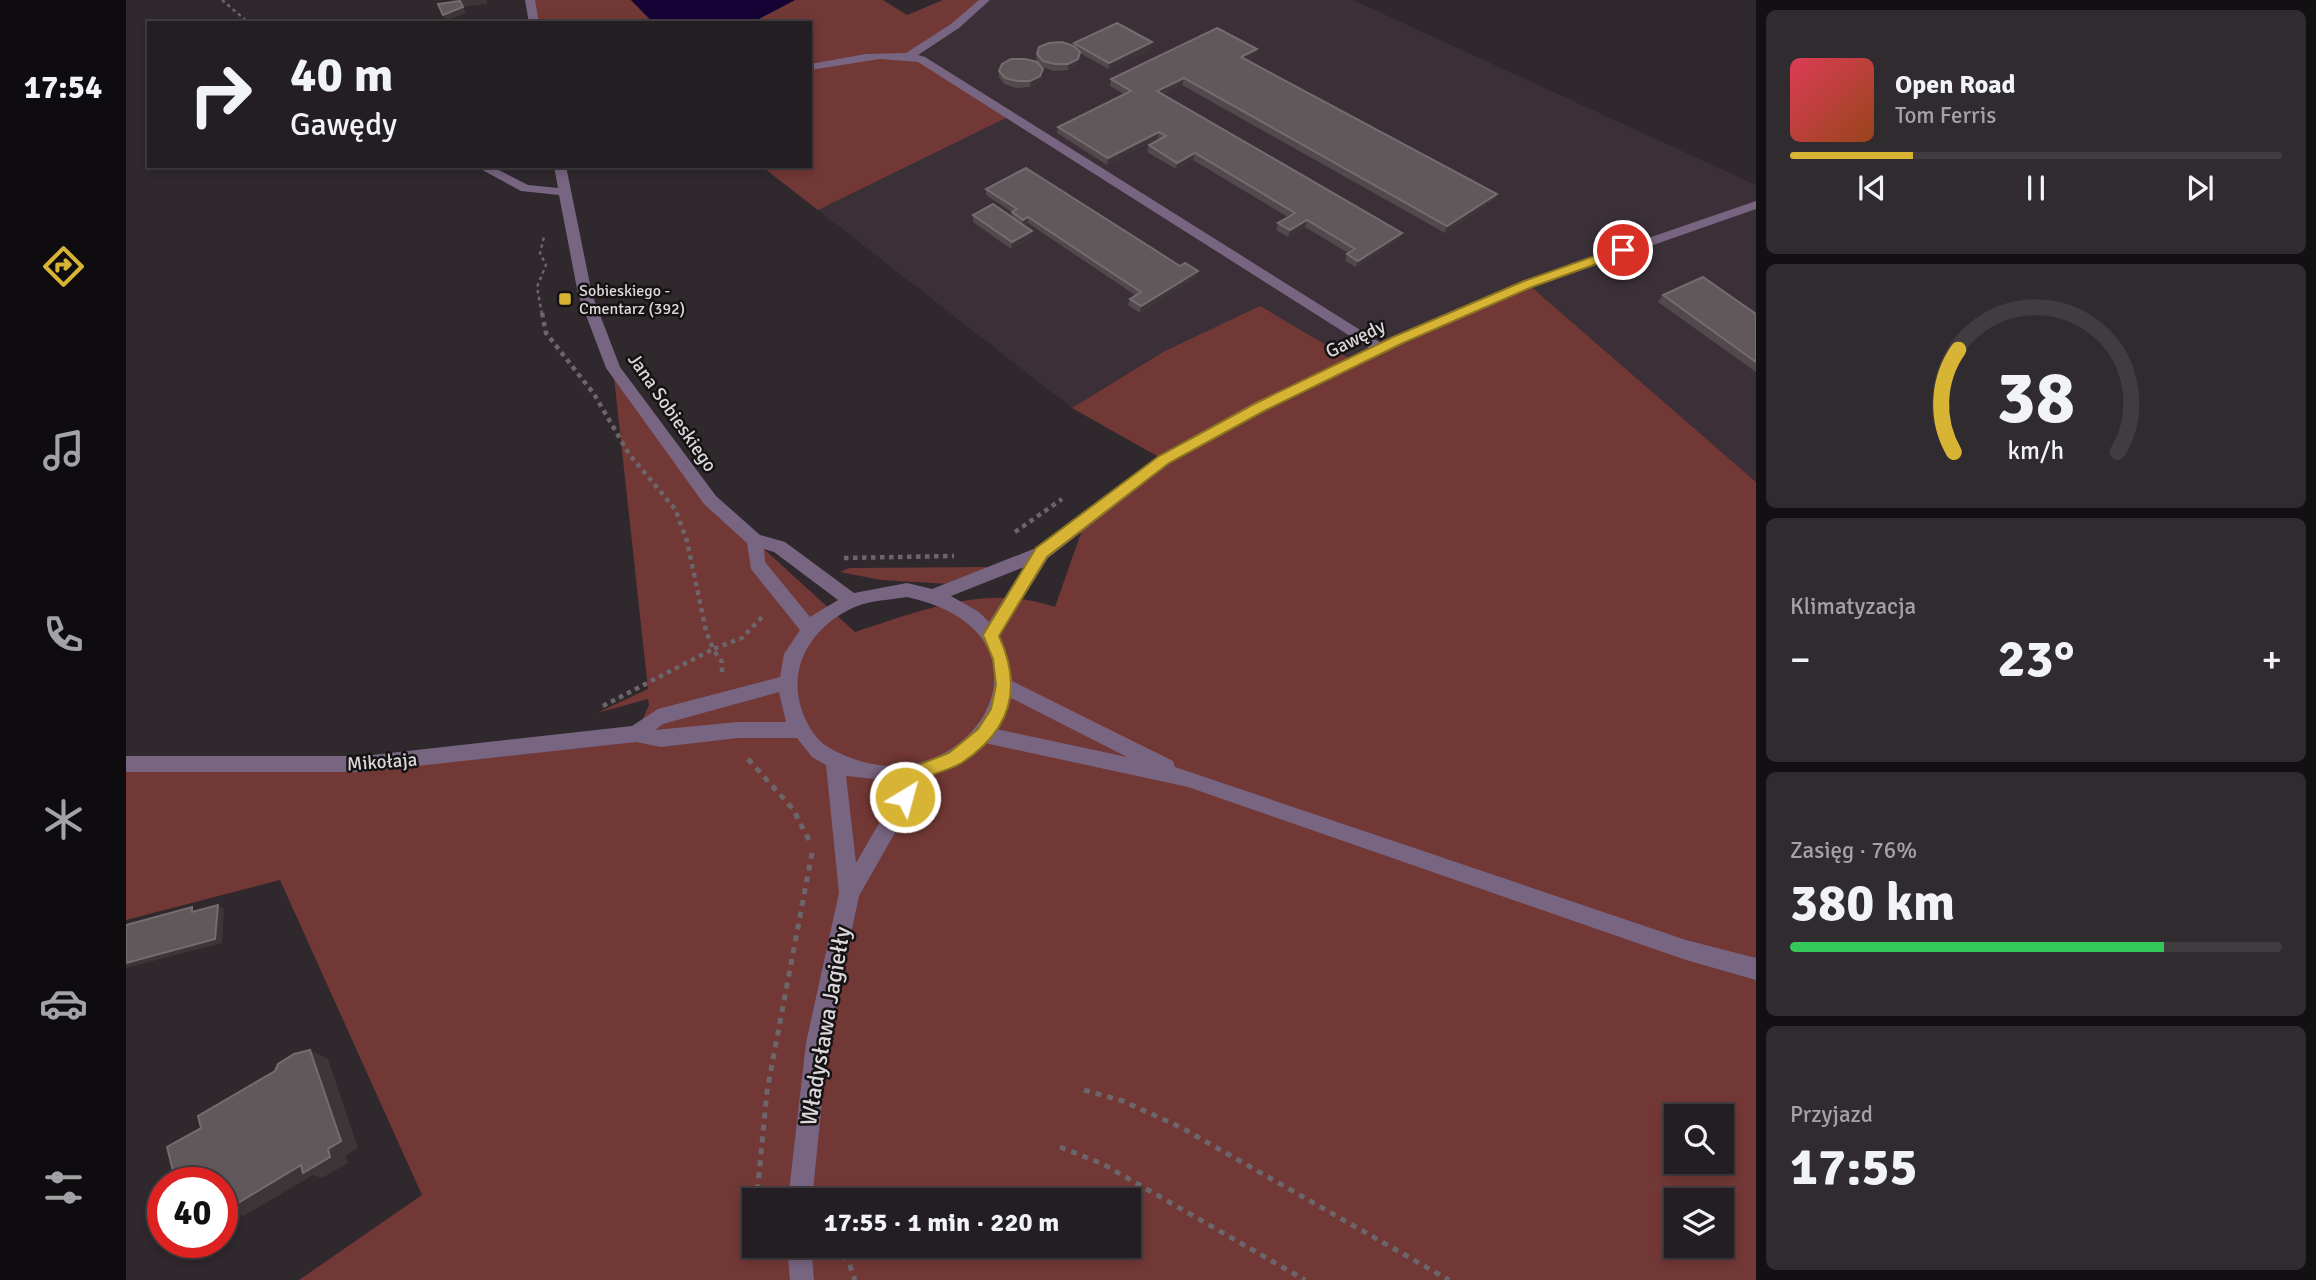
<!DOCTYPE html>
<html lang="pl">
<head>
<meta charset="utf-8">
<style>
	:root { --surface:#231e22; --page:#2f2b2f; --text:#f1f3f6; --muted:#a3a2a5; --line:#403c40; --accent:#d8b434 }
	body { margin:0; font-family:Signika,sans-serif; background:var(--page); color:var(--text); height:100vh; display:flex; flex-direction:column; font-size:26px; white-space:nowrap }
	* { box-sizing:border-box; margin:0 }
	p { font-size:23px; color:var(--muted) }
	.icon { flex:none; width:38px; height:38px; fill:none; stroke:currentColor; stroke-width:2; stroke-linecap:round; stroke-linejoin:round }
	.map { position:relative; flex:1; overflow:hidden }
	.sheet { display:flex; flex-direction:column; gap:10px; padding:10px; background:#131013; width:560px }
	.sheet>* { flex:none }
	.banner { position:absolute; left:21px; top:21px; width:665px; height:147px; border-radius:0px; box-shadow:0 4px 10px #0003,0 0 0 2px var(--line); background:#231e22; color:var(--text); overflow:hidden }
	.buttons { position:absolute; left:1538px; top:1104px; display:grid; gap:14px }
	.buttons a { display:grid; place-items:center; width:70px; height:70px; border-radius:0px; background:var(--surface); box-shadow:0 4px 10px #0003,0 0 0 2px var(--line); font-size:35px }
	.speed { position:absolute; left:21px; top:1167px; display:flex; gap:14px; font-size:35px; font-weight:700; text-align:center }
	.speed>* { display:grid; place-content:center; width:91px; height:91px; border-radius:50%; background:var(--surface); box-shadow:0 4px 10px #0003,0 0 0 2px var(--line); line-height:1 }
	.speed .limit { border:10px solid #d22; background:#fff; color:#111 }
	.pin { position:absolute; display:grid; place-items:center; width:60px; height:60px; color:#fff; margin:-30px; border:4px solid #fff; border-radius:50%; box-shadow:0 2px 7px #0007 }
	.me { position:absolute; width:77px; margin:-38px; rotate:37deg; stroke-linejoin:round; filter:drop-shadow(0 0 5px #0008) }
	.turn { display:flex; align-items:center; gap:24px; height:147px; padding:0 28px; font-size:32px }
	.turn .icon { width:91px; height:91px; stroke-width:2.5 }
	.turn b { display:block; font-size:49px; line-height:60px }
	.big { font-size:52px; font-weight:700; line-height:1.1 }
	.sheet .card { flex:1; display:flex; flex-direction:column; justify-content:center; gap:10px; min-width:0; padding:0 24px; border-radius:10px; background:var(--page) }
	.sheet .dial { align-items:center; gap:0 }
	.dial svg { height:182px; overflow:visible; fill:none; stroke:var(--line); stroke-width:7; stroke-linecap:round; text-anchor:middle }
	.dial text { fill:var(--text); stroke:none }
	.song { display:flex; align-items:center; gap:21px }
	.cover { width:84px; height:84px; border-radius:10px; background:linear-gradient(135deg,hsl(350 70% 55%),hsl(20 70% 35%)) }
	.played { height:7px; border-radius:4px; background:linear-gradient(90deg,var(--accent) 25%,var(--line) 25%) }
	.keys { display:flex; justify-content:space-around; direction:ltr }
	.heat { display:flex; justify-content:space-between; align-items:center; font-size:38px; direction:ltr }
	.charge { height:10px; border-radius:5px; background:linear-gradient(90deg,#34c759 76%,var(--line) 0) }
	.trip { position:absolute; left:616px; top:1188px; width:399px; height:70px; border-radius:0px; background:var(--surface); box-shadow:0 4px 10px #0003,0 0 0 2px var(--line); font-weight:700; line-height:70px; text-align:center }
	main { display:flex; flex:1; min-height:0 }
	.dock { display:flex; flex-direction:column; width:126px; justify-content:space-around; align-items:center; background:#0e0c0e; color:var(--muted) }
	.dock .icon { width:49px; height:49px }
	.dock .current { color:var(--accent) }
	.dock b { font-size:32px; color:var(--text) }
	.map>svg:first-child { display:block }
</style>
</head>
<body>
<main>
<nav class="dock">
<b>17:54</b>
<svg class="icon current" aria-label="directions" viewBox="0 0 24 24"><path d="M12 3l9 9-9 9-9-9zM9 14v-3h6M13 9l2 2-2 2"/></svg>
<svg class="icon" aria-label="music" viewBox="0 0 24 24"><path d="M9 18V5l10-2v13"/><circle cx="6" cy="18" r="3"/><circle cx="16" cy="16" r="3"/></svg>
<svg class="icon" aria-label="phone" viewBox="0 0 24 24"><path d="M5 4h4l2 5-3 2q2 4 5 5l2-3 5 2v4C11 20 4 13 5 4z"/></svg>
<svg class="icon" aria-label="climate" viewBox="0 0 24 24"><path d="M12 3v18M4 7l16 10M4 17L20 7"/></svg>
<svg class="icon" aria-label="car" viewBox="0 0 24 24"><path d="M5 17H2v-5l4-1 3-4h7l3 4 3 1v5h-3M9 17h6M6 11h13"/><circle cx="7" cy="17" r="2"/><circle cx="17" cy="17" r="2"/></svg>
<svg class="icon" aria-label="filters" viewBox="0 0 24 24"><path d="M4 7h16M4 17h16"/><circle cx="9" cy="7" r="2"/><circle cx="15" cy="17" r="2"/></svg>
</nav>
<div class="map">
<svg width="1630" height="1280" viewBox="0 0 1630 1280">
	<rect width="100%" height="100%" fill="#2f282d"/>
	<path fill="#3c3038" d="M859 0H1227L1630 185V482L1402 284 1229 362 1037 352 946 408 692 210 883 116 783 56Z"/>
	<path fill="#723835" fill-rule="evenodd" d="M404 0H505L523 19 534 23H408Z
		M669 0H757L781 15 817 0H859L784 56 884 116 692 210 635 166H684V23H625Z
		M1402 284 1630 482V1280H173L296 1195 154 880 0 920V764L190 765 510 734 523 705 522 699 471 713 522 689 487 368 584 500 729 632C793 611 863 583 929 607L961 516 1038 460 946 408 1037 352 1134 306 1229 362ZM1550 1116H1596V1162H1550ZM628 1200H1003V1246H628ZM1550 1200H1596V1246H1550Z
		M862 567 852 574 823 584 755 580 714 572 723 568Z"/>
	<path fill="#150335" d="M505 0H669L625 23H534L524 19Z"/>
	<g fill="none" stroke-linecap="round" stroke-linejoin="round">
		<path stroke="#6c666a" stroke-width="2.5" stroke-dasharray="3.5 3.5" stroke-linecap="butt" d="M96 0 123 23
			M416 314 411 287 420 265 414 253 418 237"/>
		<path stroke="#6c666a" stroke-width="4.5" stroke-dasharray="4.5 4.5" stroke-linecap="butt" d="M416 313 420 333 468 394 503 454 549 509 561 541 580 631 587 649 473 708
			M889 532 936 499
			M718 558 828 556
			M596 672V662L587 649 616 638 638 615"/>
		<path stroke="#6c666a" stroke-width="5" stroke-dasharray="6 6" stroke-linecap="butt" d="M622 759 667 809 685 844
			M958 1090 997 1101 1056 1128 1323 1280
			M934 1147 977 1164 1179 1280
			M628 1226 641 1091 686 853
			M709 1246 723 1263 729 1280"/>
		<path fill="#786582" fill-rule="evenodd" d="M399 0H409L413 23H403Z
			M853 0H864L833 28 792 55 799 57 1255 343 1397 281 1630 201V209L1407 287 1277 343 1140 410 1043 464 922 558 873 636 882 659 886 681 1047 761 1049 767 1560 940 1630 958V980L1560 960 1062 787 859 743 832 766 800 778 733 896 702 1043 686 1200H662L680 1043 713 893 700 765 686 757 671 738H612L535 747 510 742 237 772H0V756H237L506 726 532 709 654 677 658 654 674 630 625 569 621 543 578 504 480 368 452 294 433 195 395 191 349 166H365L402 185 432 188 428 166H440L466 294 494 367 590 496 634 535 659 542 728 593 781 583 806 589 910 548 1033 456 1130 402 1243 348 792 62 754 59 684 70V64L740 54 780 53 825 24ZM638 549 648 552 712 600 684 617 639 562ZM898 567 863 622 853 612 825 596ZM781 597C956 635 836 826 702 747 688 739 678 719 674 704 663 661 690 624 729 607 744 600 765 600 781 597ZM653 692 660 722H612L529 730 537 724ZM885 698 1001 757 870 729ZM721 776 777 782 730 863 720 776Z
			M661 1246H685L688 1280H664Z"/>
	</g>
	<path fill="#51494b" d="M948 43 1025 49 982 69 954 53 951 66 942 70 928 71 916 67 910 61 911 54 948 46Z
		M1130 56 1121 60 1371 194 1368 200 1319 233 1056 85 1036 95 1276 233 1273 239 1230 267 1219 261 1221 254 1222 253 1179 227 1162 237 1150 230 1152 223 1162 217 1067 160 1050 169 1021 152 1023 145 1033 139 1032 138 981 165 931 133 932 127 998 94 984 86 985 79Z
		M873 71 916 75 914 82 904 87 890 88 878 84 873 77Z
		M860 189 1070 277 1014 313 1002 305 1004 299 1009 295 902 223 898 225 906 231V237L885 249 847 222V215L885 217 886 212 860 195Z
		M1537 295 1630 314V372L1532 302Z"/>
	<path fill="#3d3538" d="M325 0H361V4L337 7 340 13 320 21 317 15 328 8Z
		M1026 42 1025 49 982 69 983 63Z
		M1131 49 1130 56 1114 64 1115 57Z
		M954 52 951 66 942 70V64Z
		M917 69 914 82 904 87V81Z
		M1058 78 1056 85 1030 98 1031 91Z
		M1033 132 1032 138 981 165 982 158Z
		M1069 153 1067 160 1050 169 1051 163Z
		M1371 194 1368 200 1319 233 1321 226Z
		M902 217V223L896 226 897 220Z
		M1181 220 1179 227 1162 237 1164 230Z
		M906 231V237L885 249 886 242Z
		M1276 233 1273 239 1230 267 1232 261Z
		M1072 271 1070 277 1014 313 1015 306Z
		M92 905 98 909 96 943 0 968V963Z
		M184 1050 202 1059 232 1148 219 1156 222 1163 196 1178 187 1175 118 1216 97 1212 202 1149Z"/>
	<path fill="#60585a" stroke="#746c6e" stroke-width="2" d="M334 1 337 7 317 15 312 4Z
		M991 23 1026 42 983 63 948 43Z
		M1091 28 1131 49 1115 57 1371 194 1321 226 1058 78 1031 91 1276 233 1232 261 1221 254 1229 249 1181 220 1164 230 1152 223 1169 213 1069 153 1051 163 1023 145 1040 136 1033 132 982 158 932 127 1005 91 985 79Z
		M936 42 948 46 954 52 952 59 942 64H929L917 61 911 54 913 47 923 43Z
		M885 59H899L911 62 917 69 914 76 904 81H891L879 78 873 71 876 64Z
		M900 168 1054 266 1059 263 1072 271 1015 306 1004 299 1015 292 902 217 897 220 886 212 891 209 860 189Z
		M867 204 906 231 886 242 847 215Z
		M1577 277 1630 314V362L1537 295Z
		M92 905 89 939 0 963V925L66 907V912Z
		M184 1050 215 1141 202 1149 204 1157 177 1173 175 1165 97 1212 96 1183H90L89 1180 84 1183H50L41 1147 75 1128 72 1116 149 1071 152 1064 168 1054Z"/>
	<path fill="#d8b434" stroke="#8c7522" stroke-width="2" d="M1497 246 1503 250 1501 253 1406 287 1277 343 1140 410 1043 463 921 557 873 636C897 688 885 730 837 762 827 769 813 771 802 777 791 783 792 800 779 805L773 802 770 797 787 767 823 753 852 729 865 709 870 685 867 659 857 635 910 548 1033 456 1130 403 1267 337 1398 281Z"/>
	<rect fill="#d8b434" stroke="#151214" stroke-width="2.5" x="432" y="292" width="14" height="14" rx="3.5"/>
	<g text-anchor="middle" stroke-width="5" stroke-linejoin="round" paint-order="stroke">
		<g font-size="16" fill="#dcd7da" stroke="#151214" text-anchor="start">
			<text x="453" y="296">Sobieskiego -<tspan x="453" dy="18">Cmentarz (392)</tspan></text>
		</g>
		<g font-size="19" fill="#dcd7da" stroke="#151214">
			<text transform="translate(1229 338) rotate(-26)" y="7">Gawędy</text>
			<text transform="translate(547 412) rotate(55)" y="7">Jana Sobieskiego</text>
			<text transform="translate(256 761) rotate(-4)" y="7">Mikołaja</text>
		</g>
		<g font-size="23" fill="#dcd7da" stroke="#151214">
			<text transform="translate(699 1026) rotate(-80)" y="8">Władysława Jagiełły</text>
		</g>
	</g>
</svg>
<div class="buttons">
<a><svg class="icon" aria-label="search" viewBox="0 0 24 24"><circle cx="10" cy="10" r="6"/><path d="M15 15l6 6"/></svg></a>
<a><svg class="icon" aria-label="layers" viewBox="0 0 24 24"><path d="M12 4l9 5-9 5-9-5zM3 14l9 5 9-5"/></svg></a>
</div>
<div class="speed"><div class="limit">40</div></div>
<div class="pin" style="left:1497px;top:250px;background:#d93025"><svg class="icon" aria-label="arrive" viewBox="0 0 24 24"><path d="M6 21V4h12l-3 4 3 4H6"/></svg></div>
<svg class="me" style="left:779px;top:797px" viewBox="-20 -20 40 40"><circle r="17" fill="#d8b434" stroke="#fff" stroke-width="3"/><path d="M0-11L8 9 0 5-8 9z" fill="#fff"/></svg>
<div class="trip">17:55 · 1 min · 220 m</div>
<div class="banner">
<div class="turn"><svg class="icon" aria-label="right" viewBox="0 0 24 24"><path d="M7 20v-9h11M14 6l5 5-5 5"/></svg><div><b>40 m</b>Gawędy</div></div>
</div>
</div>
<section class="sheet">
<div class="card">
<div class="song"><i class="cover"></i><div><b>Open Road</b><p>Tom Ferris</p></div></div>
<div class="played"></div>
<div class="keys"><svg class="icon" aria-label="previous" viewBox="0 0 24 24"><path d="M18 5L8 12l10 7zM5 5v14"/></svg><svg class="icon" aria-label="pause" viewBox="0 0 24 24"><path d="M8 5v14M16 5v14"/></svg><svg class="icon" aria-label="next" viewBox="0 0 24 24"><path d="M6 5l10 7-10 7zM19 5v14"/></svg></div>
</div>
<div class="card dial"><svg viewBox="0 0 100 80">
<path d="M14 69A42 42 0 1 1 86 69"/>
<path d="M14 69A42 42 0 0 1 16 24" stroke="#d8b434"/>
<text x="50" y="56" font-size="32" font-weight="700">38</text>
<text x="50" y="72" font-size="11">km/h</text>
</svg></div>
<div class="card"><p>Klimatyzacja</p>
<div class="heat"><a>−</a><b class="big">23°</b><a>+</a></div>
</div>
<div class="card"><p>Zasięg · 76%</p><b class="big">380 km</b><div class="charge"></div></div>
<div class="card"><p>Przyjazd</p><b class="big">17:55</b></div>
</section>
</main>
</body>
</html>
